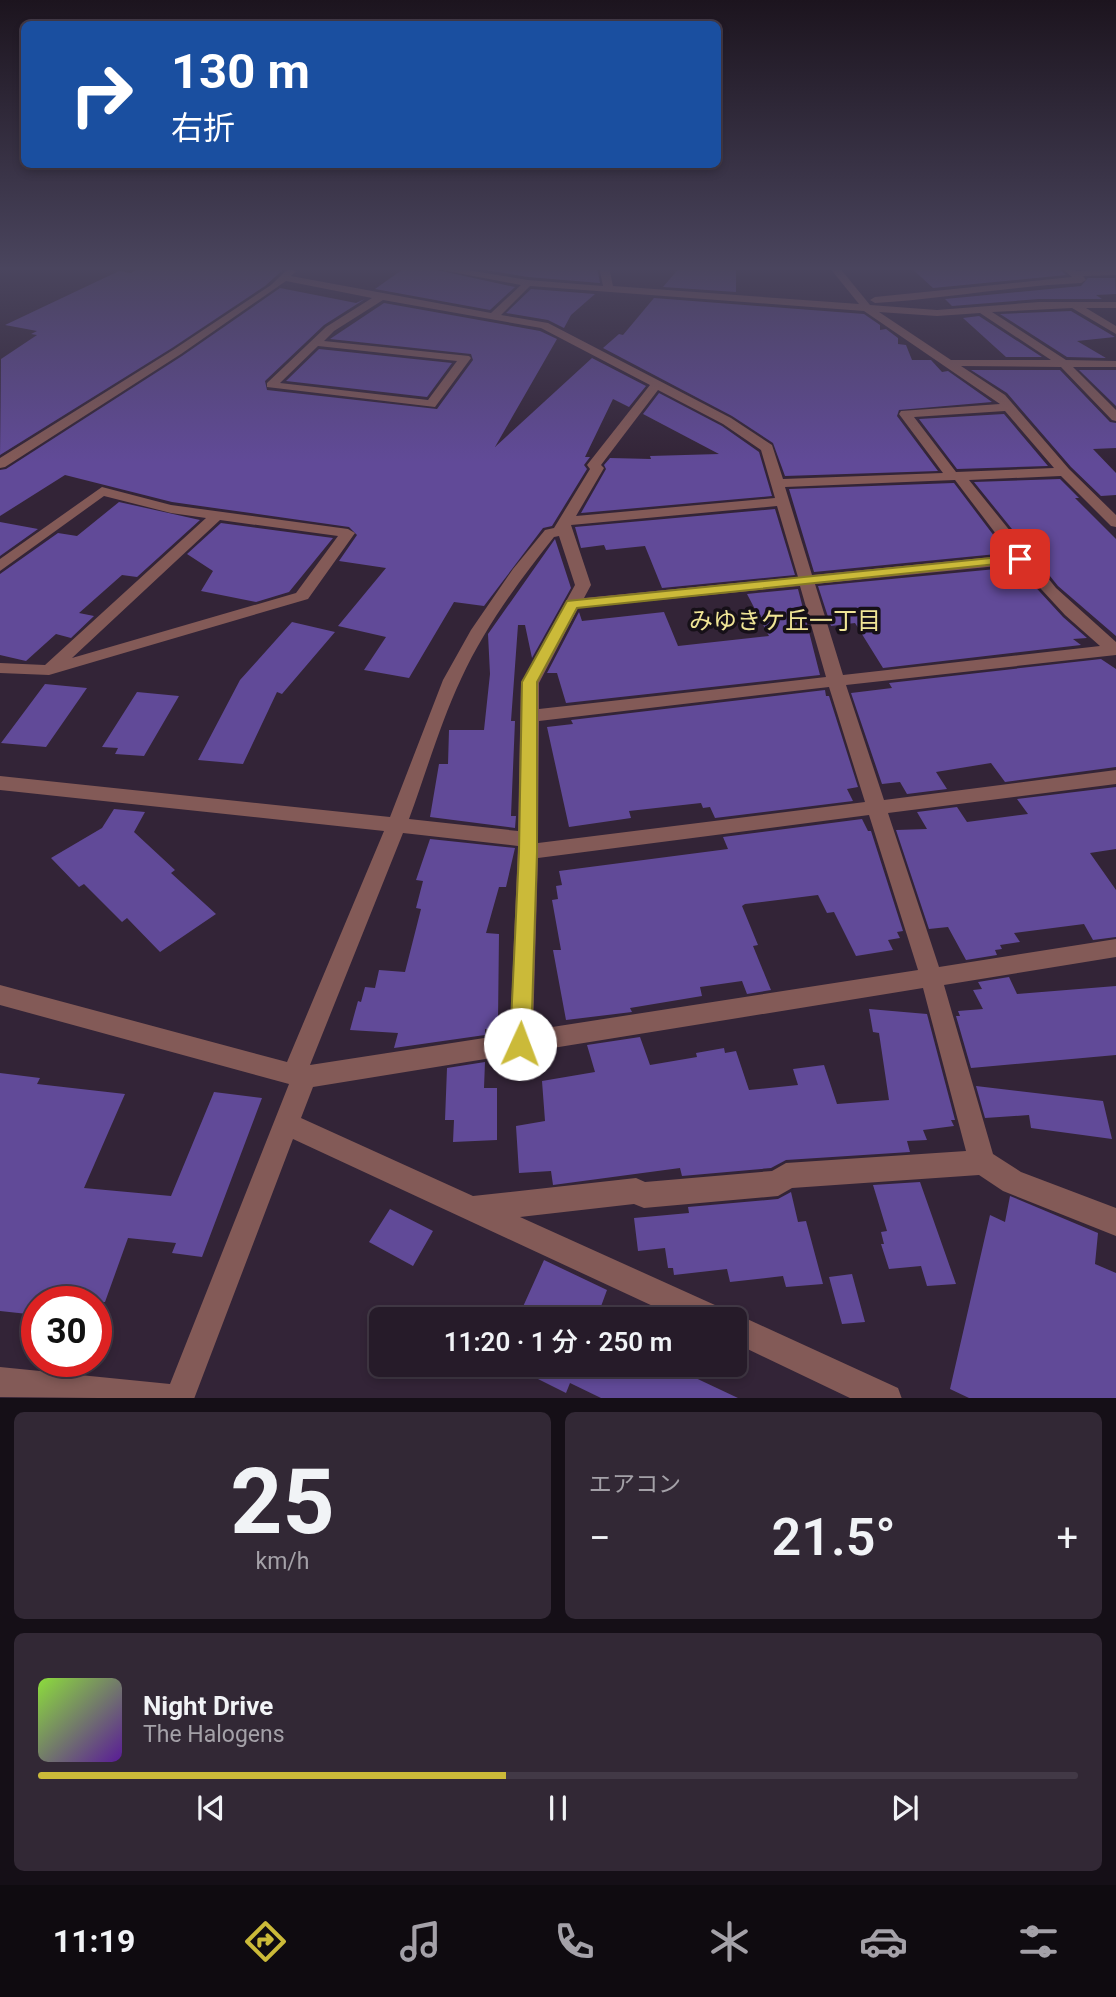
<!DOCTYPE html>
<html lang="ja">
<head>
<meta charset="utf-8">
<style>
	:root { --surface:#261b29; --page:#322835; --text:#f1f3f6; --muted:#a4a1a8; --line:#423946; --accent:#cbba39 }
	body { margin:0; font-family:Roboto,"Noto Sans JP",sans-serif; background:var(--page); color:var(--text); height:100vh; display:flex; flex-direction:column; font-size:26px; white-space:nowrap }
	* { box-sizing:border-box; margin:0 }
	p { font-size:23px; color:var(--muted) }
	.icon { flex:none; width:38px; height:38px; fill:none; stroke:currentColor; stroke-width:2; stroke-linecap:round; stroke-linejoin:round }
	.map { position:relative; height:1398px; overflow:hidden }
	.details { display:flex; flex-direction:column; gap:14px; padding:14px; background:#150f17; flex:1 }
	.details>* { flex:none }
	.top-card { position:absolute; left:21px; top:21px; width:700px; height:147px; border-radius:10px; box-shadow:0 4px 10px #0003,0 0 0 2px var(--line); background:#1a4fa0; color:#fff; overflow:hidden }
	.speed { position:absolute; left:21px; top:1286px; display:flex; gap:14px; font-size:35px; font-weight:700; text-align:center }
	.speed>* { display:grid; place-content:center; width:91px; height:91px; border-radius:50%; background:var(--surface); box-shadow:0 4px 10px #0003,0 0 0 2px var(--line); line-height:1 }
	.speed .limit { border:10px solid #d22; background:#fff; color:#111 }
	.pin { position:absolute; display:grid; place-items:center; width:60px; height:60px; color:#fff; margin:-30px; border-radius:14px; box-shadow:0 4px 10px #0006 }
	.me { position:absolute; width:77px; margin:-38px; rotate:2deg; stroke-linejoin:round; filter:drop-shadow(0 0 5px #0008) }
	.turn { display:flex; align-items:center; gap:24px; height:147px; padding:0 35px; font-size:32px }
	.turn .icon { width:91px; height:91px; stroke-width:2.5 }
	.turn b { display:block; font-size:49px; line-height:60px }
	.big { font-size:52px; font-weight:600; line-height:1.1 }
	.details .widget { flex:1; display:flex; flex-direction:column; justify-content:center; gap:10px; min-width:0; padding:0 24px; border-radius:10px; background:var(--page) }
	.details .dial { align-items:center; gap:0 }
	.dial b { font-size:91px; line-height:1 }
	.song { display:flex; align-items:center; gap:21px }
	.cover { width:84px; height:84px; border-radius:10px; background:linear-gradient(135deg,hsl(90 70% 55%),hsl(270 70% 35%)) }
	.played { height:7px; border-radius:4px; background:linear-gradient(90deg,var(--accent) 45%,var(--line) 45%) }
	.keys { display:flex; justify-content:space-around; direction:ltr }
	.heat { display:flex; justify-content:space-between; align-items:center; font-size:38px; direction:ltr }
	.details .tiles { flex:1; display:grid; gap:14px; grid-template-columns:1fr 1fr }
	.widget:last-child { grid-column:span 2 }
	.trip { position:absolute; left:369px; top:1307px; width:378px; height:70px; border-radius:10px; background:var(--surface); box-shadow:0 4px 10px #0003,0 0 0 2px var(--line); font-weight:600; line-height:70px; text-align:center }
	.tab-bar { display:flex; height:112px; justify-content:space-around; align-items:center; background:#0f0b10; color:var(--muted) }
	.tab-bar .icon { width:49px; height:49px }
	.tab-bar .selected { color:var(--accent) }
	.tab-bar b { font-size:32px; color:var(--text) }
	.map>svg:first-child { display:block }
</style>
</head>
<body>
<div class="map">
<svg width="1116" height="1399" viewBox="0 0 1116 1399">
	<rect width="100%" height="100%" fill="#332437"/>
	<path fill="#614a98" d="M141 267H286L265 286 172 348 0 455 1 359 37 335 31 334 37 331 5 325 119 271 131 273Z
		M406 267H423L515 287 490 310 375 289Z
		M466 267H597L600 283 528 277Z
		M680 267H736V292L663 287Z
		M910 267H1057L1066 275 933 288Z
		M1088 278H1115L1116 294 1096 295 1102 299H1039L952 306 945 299 1081 286Z
		M280 288 356 303 365 299 324 325 265 381 267 390 437 409 473 360 471 354 330 339 384 303 540 331 557 339 495 447 592 358 646 386 629 407 613 399 585 457H590L584 465 587 469 552 526 543 528 484 606 454 602 409 678 364 670 386 637 338 626 386 568 339 561 357 535 349 527 172 502 65 475 0 516V470L6 469 182 356Z
		M531 289 595 294 571 315 564 328 548 320 506 313Z
		M654 298 864 314 880 325V330L886 329 898 338V344L906 345 912 360H931L942 372 948 371 992 402 899 410 897 416 938 471 785 476 773 443 732 416 603 348 619 334 623 335Z
		M1071 311 1115 337 1077 341 1106 358 1067 357 1000 314Z
		M979 316 1042 357H1006L963 318Z
		M319 349 452 363 427 397 286 381Z
		M971 370H1060L1110 422 1116 423V448L1093 449 1116 473V495L1101 496 1071 467 1007 393Z
		M1079 370H1116V406Z
		M659 393 722 426 759 452 772 496 581 513 606 469 604 465 610 458 651 459 650 456 719 454 643 414Z
		M1004 414 1048 466 957 469 919 419Z
		M1060 479 1079 498H1075L1116 539V636L1058 586 974 482Z
		M954 483 1007 553 814 572 789 489Z
		M119 502 200 520 137 577 122 575 79 613 94 616 71 638 56 634 26 661 0 655V574L58 533 77 536Z
		M775 509 795 575 662 588 645 546 606 550 604 545 581 548 575 527Z
		M0 522 38 529 0 556Z
		M221 523 333 538 289 592 256 602 201 591 213 571 187 554Z
		M555 539 571 588 532 658 525 625H518L511 721H515L511 816H516L515 828 430 817 439 764H448L449 730H484L490 674 488 634Z
		M1017 567 1063 617 1087 638 1073 639 1081 645 883 668 855 623 831 626 818 586Z
		M798 589 820 675 566 703 557 673H547L579 612 582 621 664 612 678 646 769 636 747 594Z
		M292 622 335 632 282 694 277 692 243 764 198 760 240 680Z
		M1101 659 1116 669V767L1005 782 991 763 936 772 947 789 907 794 900 782 882 784 851 693 892 688 889 683Z
		M45 684 87 688 46 747 1 743Z
		M825 690 826 696H829L858 787 847 789 853 801 715 818 710 807 703 808 701 803 629 811 631 818 569 827 547 727 573 724 571 720Z
		M137 692 179 696 144 756 115 754 118 748 102 747Z
		M1116 787V849L1090 853 1116 890V937L1093 940 1084 924 1014 933 1020 942 1000 945 1002 949 995 950 997 955 966 960 948 927 929 929 896 830 927 829 917 812 957 807 967 822 1028 814 1017 799Z
		M114 809 145 812 134 832 175 870 171 873 216 914 160 952 127 918 122 922 84 884 79 887 51 858 102 828Z
		M862 819 868 831H871L903 931 897 932 900 938 888 940 893 950 856 956 834 912 827 913 818 895 745 904 742 906 758 945 753 946 771 990 747 994 742 981 700 987 702 996 630 1008 632 1012 566 1020 553 950H561L552 900 558 899 556 886 562 885 559 871 728 849 723 837Z
		M430 839 515 848 506 887H499L486 933 499 934 498 1022H494V1030L485 1029V1035L394 1048 398 1033 350 1030 358 1001 361 1002 365 987 375 988 379 970 405 972 421 909 416 908 423 881 416 880Z
		M1009 977 1017 994 1116 986V1055L971 1068 956 1016H960L958 1011 983 1009 973 990 982 989 978 982Z
		M869 1009 927 1014 955 1120H951L954 1126 923 1130 927 1140 907 1141 910 1152 786 1160 771 1168 682 1176 680 1168 553 1185 551 1171 519 1173 516 1126 545 1121 542 1081 595 1072 587 1045 640 1037 650 1065 697 1057 696 1053 724 1048 725 1053 736 1051 749 1090 798 1085 793 1069 824 1065 837 1104 889 1100 879 1033 873 1032Z
		M485 1062 484 1088H497V1140L453 1142 454 1120H445L447 1068Z
		M0 1073 40 1078 37 1084 125 1094 84 1188 171 1196 214 1092 262 1098 202 1257 172 1253 176 1243 128 1238 105 1302H37V1315L0 1311Z
		M976 1086 1103 1101 1112 1139 1031 1128 1029 1115 985 1118Z
		M920 1182 956 1284 927 1286 921 1266 889 1269 881 1244H884L881 1232 887 1231 873 1185Z
		M791 1192 798 1222 806 1221 823 1284 786 1287 783 1276 730 1282 727 1269 674 1275 673 1268H668L665 1248 638 1251 634 1218 689 1213 688 1207 778 1199Z
		M1010 1196 1098 1233 1095 1264 1116 1273V1398H969L950 1389 990 1215 1005 1222Z
		M390 1209 433 1231 413 1266 369 1242Z
		M544 1260 607 1290 596 1320H517Z
		M852 1274 865 1322 842 1324 829 1277Z
		M510 1365H668L738 1398H601L570 1383 566 1393Z"/>
	<g fill="none" stroke-linecap="round" stroke-linejoin="round">
		<path fill="#835a57" fill-rule="evenodd" d="M426 267H449L528 280 603 286 599 267H609L613 286 859 304 829 267H839L870 305 937 310 1039 302H1116V308H1086L1116 326V334L1072 308 992 312 1066 360 1116 361V367H1073L1116 410V421L1112 420 1061 367 961 366 1005 395 1069 469 1116 515V527L1111 526 1061 476 969 480 1056 588 1116 642V655L846 685 884 800 1116 770V784L888 813 939 967 1116 939V957L944 985 993 1154 1021 1172 1116 1208V1236L1003 1191 979 1175 792 1188 778 1196 644 1208 634 1204 520 1217 726 1310 729 1316 735 1313 745 1318 898 1388 902 1399H852L735 1343V1320H683L293 1139 194 1399 0 1397V1367L170 1384 289 1084 0 1005V985L287 1062 384 831 0 790V776L390 817 443 680 471 630 513 569 545 530 554 528 590 469 587 465 650 385 541 328 383 300 334 331 324 341 469 356 471 358 435 407 267 387V383L326 327 372 298 286 281 181 354 5 467 0 468V458L173 350 271 285 288 269 296 271 291 276 491 313 521 285ZM530 286 864 311 1000 404 901 411 899 414 943 473 783 479 772 445 731 418 548 323 501 315ZM879 312 937 316 980 313 1051 360H951ZM318 346 457 361 428 400 280 383ZM658 390 723 424 761 450 775 498 576 516 604 468 601 465ZM1005 411 1054 468 956 472 914 417ZM955 480 1012 555 812 575 785 487ZM777 506 798 577 584 598 591 585 571 525ZM559 536 575 585 521 683 518 831 409 819C426 773 440 724 461 679 485 627 519 581 554 537ZM1018 564 1065 615 1100 646 843 675 815 584ZM800 586 826 677 539 709V683L578 608ZM829 687 865 802 538 843 539 721ZM869 815 918 970 533 1030 538 858ZM403 833 518 846 510 1034 310 1065ZM923 988 966 1151 786 1163 772 1171 645 1182 636 1178 473 1196 301 1118 313 1087Z
			M1060 267H1071L1076 271 1116 269V275L1083 276 1086 280 1081 283C1012 286 944 299 875 303L870 300 875 297 1072 277Z
			M102 487 171 505 348 529 355 533 308 599 49 675 0 673V663L45 665 206 518 171 513 104 496 0 571V559ZM220 520 338 536 296 593 72 658Z"/>
	</g>
	<linearGradient id="sky" x2="0" y2="1"><stop stop-color="#1c141e"/><stop offset="0.58" stop-color="#4a455e"/><stop offset="1" stop-color="#4a455e" stop-opacity="0"/></linearGradient>
	<rect width="1116" height="463" fill="url(#sky)"/>
	<path fill="#cbba39" stroke="#847925" stroke-width="2" d="M1020 555 1025 556V561L577 608 537 682V852L531 1044 528 1050 520 1053 513 1050 510 1044 519 852 522 682 567 601Z"/>
	<g text-anchor="middle" stroke-width="7" stroke-linejoin="round" paint-order="stroke">
		<g font-size="24" fill="#f0e596" stroke="#161018">
			<text x="785" y="629">みゆきケ丘一丁目</text>
		</g>
	</g>
</svg>
<div class="speed"><div class="limit">30</div></div>
<div class="pin" style="left:1020px;top:559px;background:#d93025"><svg class="icon" aria-label="arrive" viewBox="0 0 24 24"><path d="M6 21V4h12l-3 4 3 4H6"/></svg></div>
<svg class="me" style="left:520px;top:1044px" viewBox="-20 -20 40 40"><circle r="19" fill="#fff"/><path d="M0-13L10 11 0 6-10 11z" fill="#cbba39"/></svg>
<div class="trip">11:20 · 1 分 · 250 m</div>
<div class="top-card">
<div class="turn"><svg class="icon" aria-label="right" viewBox="0 0 24 24"><path d="M7 20v-9h11M14 6l5 5-5 5"/></svg><div><b>130 m</b>右折</div></div>
</div>
</div>
<section class="details">
<div class="tiles">
<div class="widget dial"><b>25</b><p>km/h</p></div>
<div class="widget"><p>エアコン</p>
<div class="heat"><a>−</a><b class="big">21.5°</b><a>+</a></div>
</div>
<div class="widget">
<div class="song"><i class="cover"></i><div><b>Night Drive</b><p>The Halogens</p></div></div>
<div class="played"></div>
<div class="keys"><svg class="icon" aria-label="previous" viewBox="0 0 24 24"><path d="M18 5L8 12l10 7zM5 5v14"/></svg><svg class="icon" aria-label="pause" viewBox="0 0 24 24"><path d="M8 5v14M16 5v14"/></svg><svg class="icon" aria-label="next" viewBox="0 0 24 24"><path d="M6 5l10 7-10 7zM19 5v14"/></svg></div>
</div>
</div>
</section>
<nav class="tab-bar">
<b>11:19</b>
<svg class="icon selected" aria-label="directions" viewBox="0 0 24 24"><path d="M12 3l9 9-9 9-9-9zM9 14v-3h6M13 9l2 2-2 2"/></svg>
<svg class="icon" aria-label="music" viewBox="0 0 24 24"><path d="M9 18V5l10-2v13"/><circle cx="6" cy="18" r="3"/><circle cx="16" cy="16" r="3"/></svg>
<svg class="icon" aria-label="phone" viewBox="0 0 24 24"><path d="M5 4h4l2 5-3 2q2 4 5 5l2-3 5 2v4C11 20 4 13 5 4z"/></svg>
<svg class="icon" aria-label="climate" viewBox="0 0 24 24"><path d="M12 3v18M4 7l16 10M4 17L20 7"/></svg>
<svg class="icon" aria-label="car" viewBox="0 0 24 24"><path d="M5 17H2v-5l4-1 3-4h7l3 4 3 1v5h-3M9 17h6M6 11h13"/><circle cx="7" cy="17" r="2"/><circle cx="17" cy="17" r="2"/></svg>
<svg class="icon" aria-label="filters" viewBox="0 0 24 24"><path d="M4 7h16M4 17h16"/><circle cx="9" cy="7" r="2"/><circle cx="15" cy="17" r="2"/></svg>
</nav>
</body>
</html>
